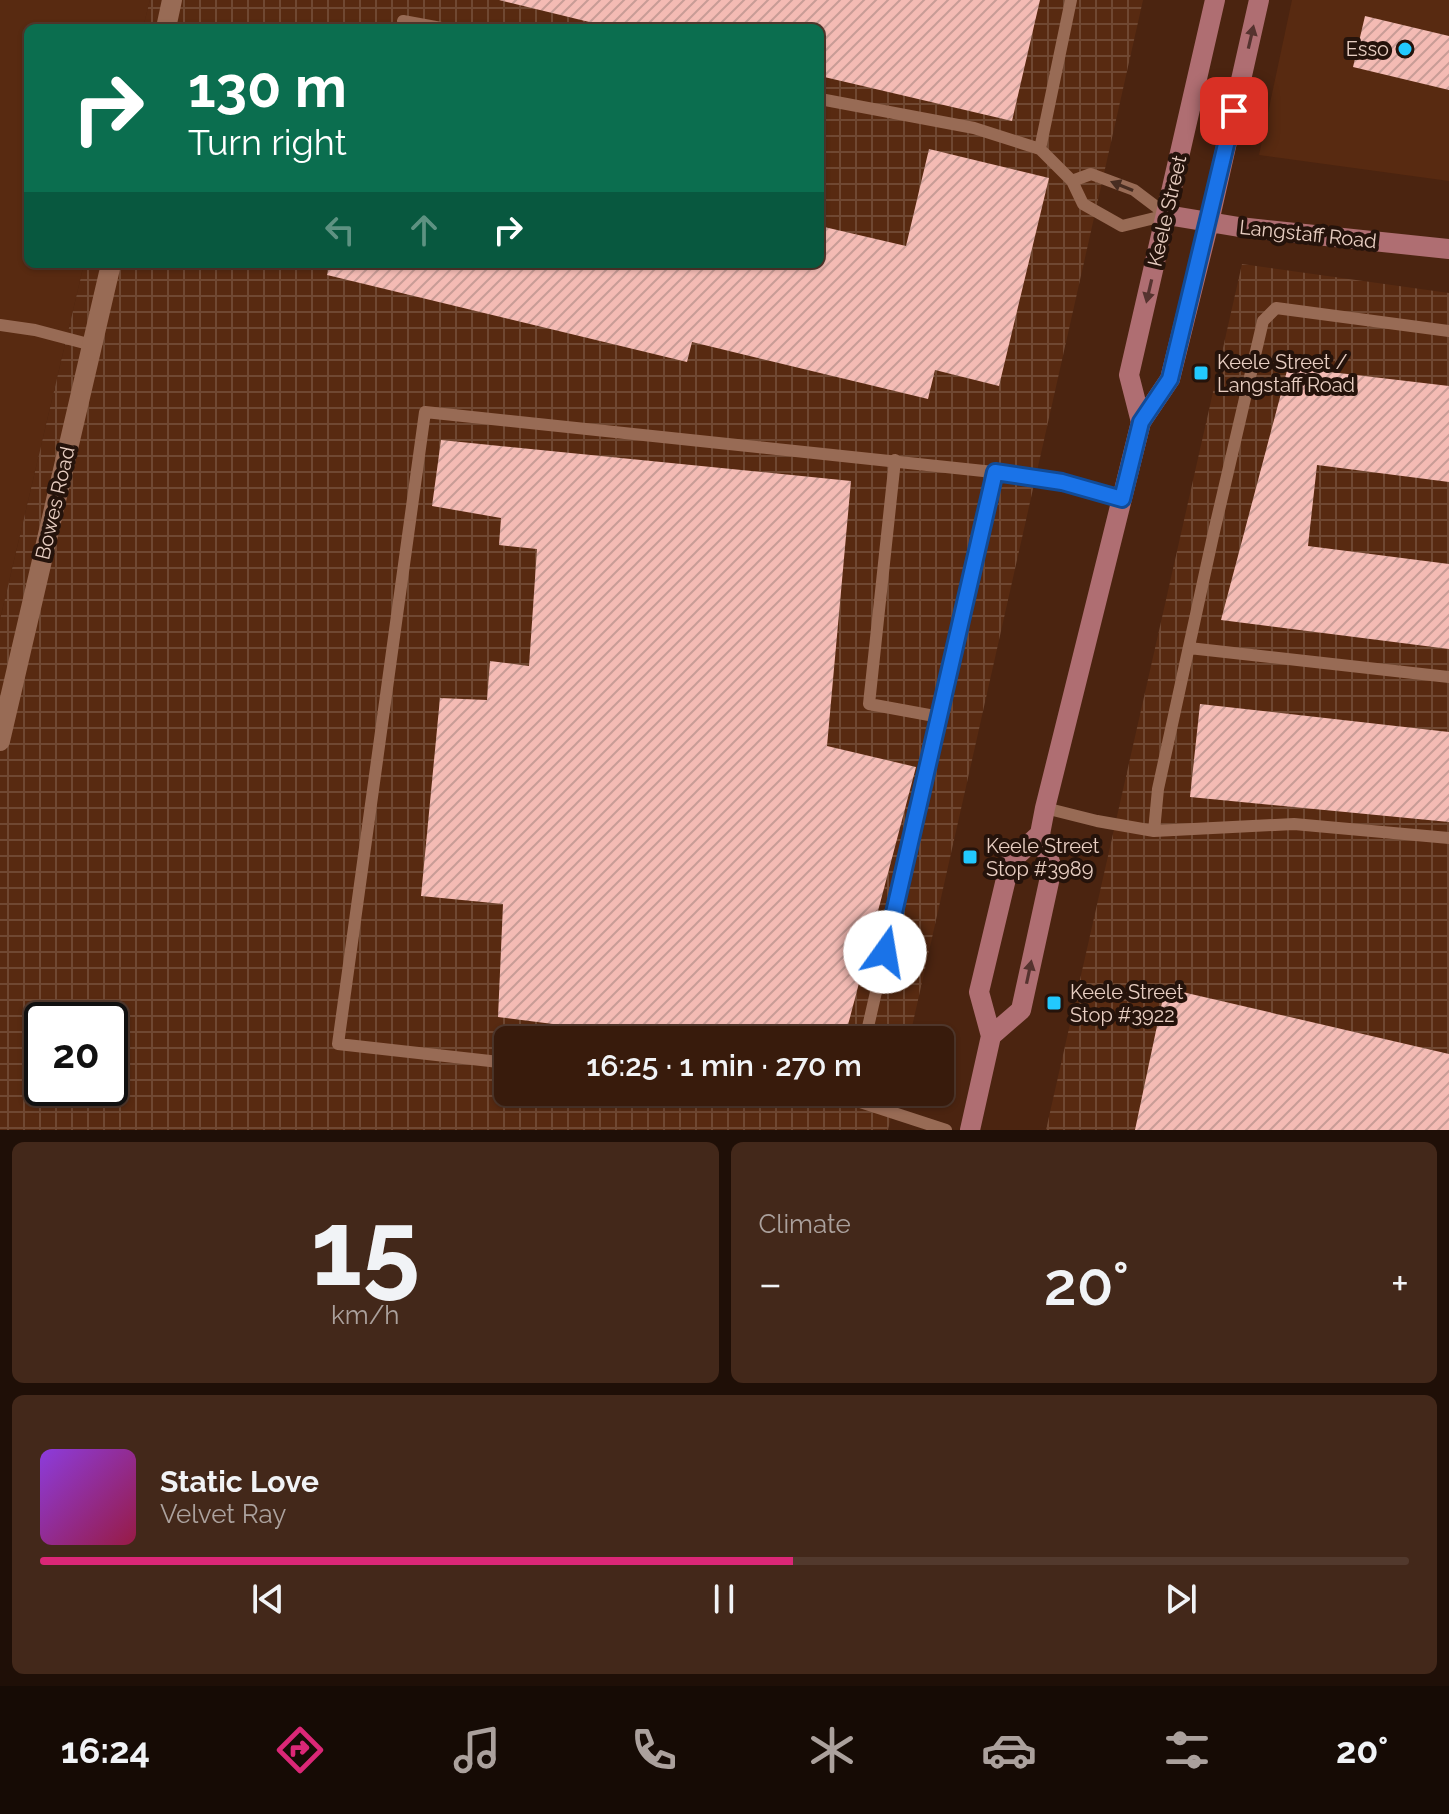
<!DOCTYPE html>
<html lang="en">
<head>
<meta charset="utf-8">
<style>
	:root { --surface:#381b0c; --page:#43281a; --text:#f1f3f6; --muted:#aba19d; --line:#52392d; --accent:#db2777 }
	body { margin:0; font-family:Raleway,sans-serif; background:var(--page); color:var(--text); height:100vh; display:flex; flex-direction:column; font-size:30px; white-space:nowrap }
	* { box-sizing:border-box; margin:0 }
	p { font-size:26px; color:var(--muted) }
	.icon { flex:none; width:44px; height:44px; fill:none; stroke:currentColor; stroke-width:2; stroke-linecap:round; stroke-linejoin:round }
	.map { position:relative; height:1130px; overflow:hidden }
	.details { display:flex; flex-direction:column; gap:12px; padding:12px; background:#1f0f07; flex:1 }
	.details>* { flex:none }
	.top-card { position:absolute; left:24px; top:24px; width:800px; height:244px; border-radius:12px; box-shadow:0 2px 6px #0004,0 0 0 2px var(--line); background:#0b6e4f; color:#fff; overflow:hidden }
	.speed { position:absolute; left:24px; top:1002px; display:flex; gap:16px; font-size:40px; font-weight:700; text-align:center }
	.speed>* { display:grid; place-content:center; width:104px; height:104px; border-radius:50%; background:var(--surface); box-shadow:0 2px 6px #0004,0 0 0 2px var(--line); line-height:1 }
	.speed .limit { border:4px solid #111; border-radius:12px; background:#fff; color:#111 }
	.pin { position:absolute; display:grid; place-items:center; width:68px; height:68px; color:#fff; margin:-34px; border-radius:16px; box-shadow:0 4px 12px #0006 }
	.me { position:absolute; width:88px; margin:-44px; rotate:13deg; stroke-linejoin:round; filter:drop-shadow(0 0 6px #0008) }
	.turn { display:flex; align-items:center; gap:28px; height:168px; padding:0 32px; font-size:36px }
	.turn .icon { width:104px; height:104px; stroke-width:2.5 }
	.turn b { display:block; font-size:56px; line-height:68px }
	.lanes { display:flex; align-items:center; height:76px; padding:0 32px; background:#0003; justify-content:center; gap:40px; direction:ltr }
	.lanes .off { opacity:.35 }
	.big { font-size:60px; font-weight:600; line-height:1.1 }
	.details .tile { flex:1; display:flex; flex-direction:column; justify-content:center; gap:12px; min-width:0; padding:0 28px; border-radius:12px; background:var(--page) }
	.details .dial { align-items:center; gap:0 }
	.dial b { font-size:104px; line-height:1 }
	.song { display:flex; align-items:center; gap:24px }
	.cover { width:96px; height:96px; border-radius:12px; background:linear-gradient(135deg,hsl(270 70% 55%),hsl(340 70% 35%)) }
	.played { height:8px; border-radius:4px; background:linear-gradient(90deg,var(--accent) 55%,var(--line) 55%) }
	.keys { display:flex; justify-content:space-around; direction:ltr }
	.heat { display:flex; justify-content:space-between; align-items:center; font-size:44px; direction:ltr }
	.details .tiles { flex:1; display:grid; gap:12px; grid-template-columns:1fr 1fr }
	.tile:last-child { grid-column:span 2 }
	.trip { position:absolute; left:494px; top:1026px; width:460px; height:80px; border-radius:12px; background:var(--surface); box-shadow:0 2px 6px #0004,0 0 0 2px var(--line); font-weight:600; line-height:80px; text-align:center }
	.tabs { display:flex; height:128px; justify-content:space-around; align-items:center; background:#160b05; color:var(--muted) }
	.tabs .icon { width:56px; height:56px }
	.tabs .current { color:var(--accent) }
	.tabs b { font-size:36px; color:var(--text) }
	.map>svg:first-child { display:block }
</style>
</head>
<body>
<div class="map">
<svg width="1449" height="1130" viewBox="0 0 1449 1130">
	<defs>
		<pattern id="industrial-grid" width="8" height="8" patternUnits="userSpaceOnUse" patternTransform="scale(2)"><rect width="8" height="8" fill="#582a11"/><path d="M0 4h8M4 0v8" fill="none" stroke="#704832"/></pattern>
		<pattern id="building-hatch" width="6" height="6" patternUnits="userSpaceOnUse" patternTransform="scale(2)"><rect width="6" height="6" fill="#f4bbb4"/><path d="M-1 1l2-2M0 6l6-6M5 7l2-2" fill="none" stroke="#c89c96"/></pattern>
	</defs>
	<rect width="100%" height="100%" fill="#4b2410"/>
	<path fill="#582a11" d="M0 0H150L143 28H28V264H84L0 620Z
		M1292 0H1449V181L1259 155Z"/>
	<path fill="url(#industrial-grid)" fill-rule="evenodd" d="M150 0H1143L909 1040H508V1092H897L888 1130H0V620L84 264H820V28H143ZM42 1020H110V1088H42Z
		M1242 264 1449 293V1130H1046Z"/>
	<path fill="url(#building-hatch)" d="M499 0H1040L1012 121 820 76V28H614Z
		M1365 16 1449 36V90L1353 67Z
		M929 149 1049 178 999 386 935 370 928 399 692 342 687 362 327 275 330 264H820V226L906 246Z
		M1288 367 1449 386V482L1317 465 1308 546 1449 564V649L1221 620Z
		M441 440 851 481 827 746 916 767 844 1040H678L498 1017 503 904 421 896 440 698 487 700 490 661 529 666 537 549 499 545 501 518 432 506Z
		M1200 704 1449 732V822L1190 797Z
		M1165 988 1449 1054V1130H1135Z"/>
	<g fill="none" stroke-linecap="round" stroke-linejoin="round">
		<path stroke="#986b55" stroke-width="12" d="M403 21 441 28
			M820 99 974 128 1040 149 1072 181 1083 204 1122 226 1167 215
			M1040 149 1071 0
			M1072 181 1091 174 1134 190 1167 215
			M0 325 35 330 92 345
			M895 460 869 704 940 717
			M1189 648 1449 677
			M1045 808 1097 821 1154 831 1158 789 1213 536 1263 321 1276 308 1449 331
			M1154 831 1294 824 1449 838
			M865 1040 995 472
			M508 1063 338 1044 425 412 1031 476 1122 499
			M783 1092 851 1099 946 1130"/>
		<path stroke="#986b55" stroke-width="20" d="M166 28 172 0
			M0 741 111 264"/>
		<path stroke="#af6e72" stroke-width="20" d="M1167 215 1239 227 1449 249
			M1141 422 1129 375 1215 0
			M991 1036 1021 1010 1052 868 1040 834 1045 808 1141 422 1170 379 1209 222 1259 0
			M970 1130 991 1036 979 992 1010 862 1040 834"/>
	</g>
	<defs><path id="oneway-solid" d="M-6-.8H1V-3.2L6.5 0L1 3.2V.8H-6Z" transform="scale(2)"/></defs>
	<g fill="#55332f">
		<use href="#oneway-solid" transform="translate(1251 37) rotate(-77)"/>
		<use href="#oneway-solid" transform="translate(1149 291) rotate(103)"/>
		<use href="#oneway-solid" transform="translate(1029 972) rotate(-78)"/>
	</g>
	<use fill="#482d21" href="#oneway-solid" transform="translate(1122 186) rotate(-158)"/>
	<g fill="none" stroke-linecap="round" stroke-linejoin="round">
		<defs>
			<path id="route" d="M885 952 995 472 1062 482 1122 499 1141 422 1170 379 1234 111"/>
		</defs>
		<use href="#route" stroke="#114b97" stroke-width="20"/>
		<use href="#route" stroke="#1a73e8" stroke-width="14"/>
	</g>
	<g fill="#22c9fe" stroke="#25130b" stroke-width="3">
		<circle cx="1405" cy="49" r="8"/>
		<rect x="1193" y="365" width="16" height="16" rx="4"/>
		<rect x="962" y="849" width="16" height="16" rx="4"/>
		<rect x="1046" y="995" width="16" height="16" rx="4"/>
	</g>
	<g text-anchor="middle" stroke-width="8" stroke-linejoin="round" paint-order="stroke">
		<g font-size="20" fill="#e8cec2" stroke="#25130b" text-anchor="start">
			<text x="1389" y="56" text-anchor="end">Esso</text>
			<text x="1217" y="369">Keele Street /<tspan x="1217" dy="23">Langstaff Road</tspan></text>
			<text x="986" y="853">Keele Street<tspan x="986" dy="23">Stop #3989</tspan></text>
			<text x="1070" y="999">Keele Street<tspan x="1070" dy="23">Stop #3922</tspan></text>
		</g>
		<g font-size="20" fill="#e8cec2" stroke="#25130b">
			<text transform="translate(1167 211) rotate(-77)" y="7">Keele Street</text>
			<text transform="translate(1308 234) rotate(6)" y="7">Langstaff Road</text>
			<text transform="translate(55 503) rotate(-77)" y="7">Bowes Road</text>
		</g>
	</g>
</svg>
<div class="speed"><div class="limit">20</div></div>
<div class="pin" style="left:1234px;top:111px;background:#d93025"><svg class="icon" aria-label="arrive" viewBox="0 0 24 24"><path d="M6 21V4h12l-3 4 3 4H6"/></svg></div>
<svg class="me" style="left:885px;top:952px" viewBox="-20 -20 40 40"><circle r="19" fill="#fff"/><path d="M0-13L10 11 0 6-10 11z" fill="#1a73e8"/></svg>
<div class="trip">16:25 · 1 min · 270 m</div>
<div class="top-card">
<div class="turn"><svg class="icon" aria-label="right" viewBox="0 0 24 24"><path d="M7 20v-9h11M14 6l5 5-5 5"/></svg><div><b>130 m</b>Turn right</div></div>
<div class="lanes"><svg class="icon off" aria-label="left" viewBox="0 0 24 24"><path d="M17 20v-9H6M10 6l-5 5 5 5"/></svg><svg class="icon off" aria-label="ahead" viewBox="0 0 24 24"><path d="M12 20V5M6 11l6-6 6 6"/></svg><svg class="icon" aria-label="right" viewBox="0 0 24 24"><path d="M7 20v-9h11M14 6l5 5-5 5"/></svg></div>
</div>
</div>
<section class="details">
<div class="tiles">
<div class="tile dial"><b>15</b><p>km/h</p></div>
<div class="tile"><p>Climate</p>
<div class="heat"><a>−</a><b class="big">20°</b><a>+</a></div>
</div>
<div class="tile">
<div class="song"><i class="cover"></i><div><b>Static Love</b><p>Velvet Ray</p></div></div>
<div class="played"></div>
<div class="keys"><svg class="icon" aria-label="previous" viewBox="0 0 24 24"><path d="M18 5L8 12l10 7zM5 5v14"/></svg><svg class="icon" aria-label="pause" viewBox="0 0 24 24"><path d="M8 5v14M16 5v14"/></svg><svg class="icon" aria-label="next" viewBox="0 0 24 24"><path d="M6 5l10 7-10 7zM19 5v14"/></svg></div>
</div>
</div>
</section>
<nav class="tabs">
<b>16:24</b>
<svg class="icon current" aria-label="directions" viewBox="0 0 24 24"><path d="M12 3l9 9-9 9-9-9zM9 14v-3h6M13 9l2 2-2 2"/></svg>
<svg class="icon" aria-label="music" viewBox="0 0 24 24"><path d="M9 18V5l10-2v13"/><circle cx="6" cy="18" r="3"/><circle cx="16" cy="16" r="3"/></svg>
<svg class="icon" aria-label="phone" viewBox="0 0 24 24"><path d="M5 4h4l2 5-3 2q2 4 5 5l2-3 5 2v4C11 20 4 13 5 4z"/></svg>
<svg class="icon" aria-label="climate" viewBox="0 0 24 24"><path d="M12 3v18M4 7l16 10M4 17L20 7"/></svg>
<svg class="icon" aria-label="car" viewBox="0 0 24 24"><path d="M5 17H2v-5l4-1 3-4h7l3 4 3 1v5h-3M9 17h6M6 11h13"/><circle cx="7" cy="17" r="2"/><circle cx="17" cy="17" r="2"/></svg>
<svg class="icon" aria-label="filters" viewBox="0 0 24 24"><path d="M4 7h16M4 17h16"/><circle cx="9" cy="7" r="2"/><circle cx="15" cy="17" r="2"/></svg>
<b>20°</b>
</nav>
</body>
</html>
